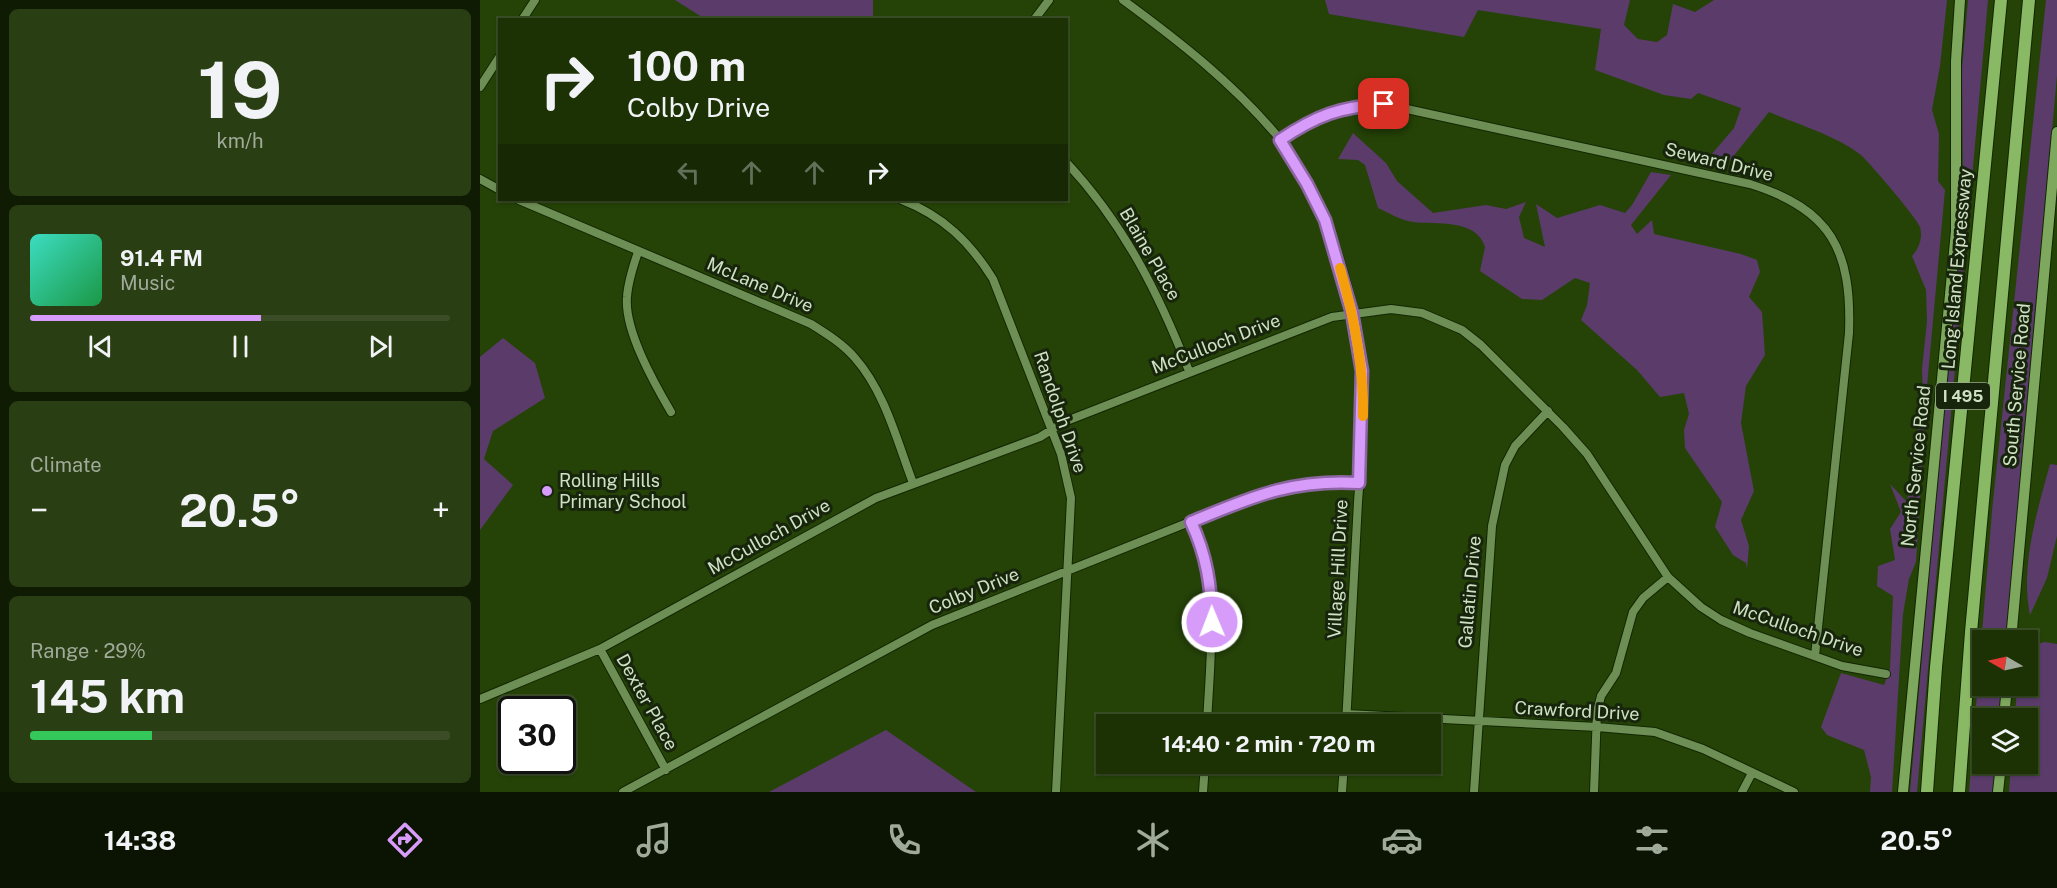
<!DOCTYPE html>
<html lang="en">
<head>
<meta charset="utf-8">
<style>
	:root { --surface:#1c3205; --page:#293e13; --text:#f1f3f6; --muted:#a0aa9a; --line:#3a4d27; --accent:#d79bf9 }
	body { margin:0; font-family:"Public Sans",sans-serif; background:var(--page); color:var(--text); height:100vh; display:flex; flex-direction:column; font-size:22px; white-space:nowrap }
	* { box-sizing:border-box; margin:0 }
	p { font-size:20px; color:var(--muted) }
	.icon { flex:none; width:33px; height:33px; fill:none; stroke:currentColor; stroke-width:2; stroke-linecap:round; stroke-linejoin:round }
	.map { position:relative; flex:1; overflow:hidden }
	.panel { display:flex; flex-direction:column; gap:9px; padding:9px; background:#0f1c03; width:480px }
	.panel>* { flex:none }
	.guide { position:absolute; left:18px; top:18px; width:570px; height:183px; border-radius:0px; box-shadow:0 2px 4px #0004,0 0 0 2px var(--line); background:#1c3205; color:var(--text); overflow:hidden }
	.needle { width:39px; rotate:279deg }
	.controls { position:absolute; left:1492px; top:630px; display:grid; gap:12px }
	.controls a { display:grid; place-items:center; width:66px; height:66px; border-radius:0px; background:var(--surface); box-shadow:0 2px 4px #0004,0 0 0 2px var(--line); font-size:30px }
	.speed { position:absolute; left:18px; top:696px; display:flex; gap:12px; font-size:30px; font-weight:700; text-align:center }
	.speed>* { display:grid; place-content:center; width:78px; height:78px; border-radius:50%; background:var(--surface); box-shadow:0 2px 4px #0004,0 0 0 2px var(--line); line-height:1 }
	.speed .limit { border:3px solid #111; border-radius:9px; background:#fff; color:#111 }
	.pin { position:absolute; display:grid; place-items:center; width:51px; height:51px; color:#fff; margin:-26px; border-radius:12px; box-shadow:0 3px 9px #0006 }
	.me { position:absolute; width:66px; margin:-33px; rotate:359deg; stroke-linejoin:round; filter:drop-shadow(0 0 4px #0008) }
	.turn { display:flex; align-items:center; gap:21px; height:126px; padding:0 30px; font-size:27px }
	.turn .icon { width:78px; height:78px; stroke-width:2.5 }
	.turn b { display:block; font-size:42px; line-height:51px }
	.lanes { display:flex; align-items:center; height:57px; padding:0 30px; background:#0003; justify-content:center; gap:30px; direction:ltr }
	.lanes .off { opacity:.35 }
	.big { font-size:45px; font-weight:700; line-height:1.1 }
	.panel .card { flex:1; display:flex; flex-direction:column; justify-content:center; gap:9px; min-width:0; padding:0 21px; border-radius:9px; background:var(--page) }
	.panel .dial { align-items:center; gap:0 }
	.dial b { font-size:78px; line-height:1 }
	.song { display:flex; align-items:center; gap:18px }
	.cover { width:72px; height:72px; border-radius:9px; background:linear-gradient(135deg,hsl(170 70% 55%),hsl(140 70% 35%)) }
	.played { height:6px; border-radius:3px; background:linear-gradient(90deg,var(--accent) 55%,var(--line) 55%) }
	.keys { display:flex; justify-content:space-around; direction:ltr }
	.heat { display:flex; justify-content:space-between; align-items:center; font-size:33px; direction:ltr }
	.charge { height:9px; border-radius:4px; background:linear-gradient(90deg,#34c759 29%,var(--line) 0) }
	.trip { position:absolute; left:616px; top:714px; width:345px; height:60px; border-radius:0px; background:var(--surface); box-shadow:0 2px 4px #0004,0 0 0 2px var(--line); font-weight:700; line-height:60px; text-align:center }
	.tabs { display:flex; height:96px; justify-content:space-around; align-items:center; background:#0b1402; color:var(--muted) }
	.tabs .icon { width:42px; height:42px }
	.tabs .on { color:var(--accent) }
	.tabs b { font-size:27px; color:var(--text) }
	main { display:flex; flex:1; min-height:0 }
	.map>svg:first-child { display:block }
</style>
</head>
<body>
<main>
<section class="panel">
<div class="card dial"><b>19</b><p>km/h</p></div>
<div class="card">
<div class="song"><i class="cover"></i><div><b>91.4 FM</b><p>Music</p></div></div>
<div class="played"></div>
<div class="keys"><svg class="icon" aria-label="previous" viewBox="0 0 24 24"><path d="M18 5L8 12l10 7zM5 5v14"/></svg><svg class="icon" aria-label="pause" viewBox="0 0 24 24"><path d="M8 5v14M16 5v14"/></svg><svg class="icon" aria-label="next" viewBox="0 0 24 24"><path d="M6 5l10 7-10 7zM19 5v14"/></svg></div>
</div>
<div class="card"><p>Climate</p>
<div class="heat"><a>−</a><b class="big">20.5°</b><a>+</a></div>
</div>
<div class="card"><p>Range · 29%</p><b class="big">145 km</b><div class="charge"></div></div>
</section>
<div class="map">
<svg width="1577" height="792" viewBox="0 0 1577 792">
	<rect width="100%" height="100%" fill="#254307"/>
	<path fill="#5a3b6a" d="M195 0H393V19L295 20 282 16 275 19H225Z
		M845 0H1150L1144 25 1158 39 1177 42 1187 35 1193 4 1215 12 1234 0H1467L1460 66 1452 110 1459 134 1458 181 1465 190 1447 386 1436 562 1429 579 1423 614 1412 792H1390L1391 777 1384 750 1347 735 1341 727 1361 673 1404 685 1410 669 1413 596 1397 586 1398 566 1415 560 1410 529 1421 512 1410 484 1427 502 1443 397 1442 369 1447 321 1446 290 1432 256C1439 248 1443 238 1440 227 1438 219 1388 161 1381 155 1355 135 1319 125 1289 112L1243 169 1225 162 1254 128 1261 108 1218 93 1211 99 1184 95 1115 70 1121 29 998 10 984 37 849 14Z
		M1488 0H1508L1437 792H1430L1483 190 1482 68Z
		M1566 0H1577V75L1527 640H1503V686H1523L1521 718H1503V764H1517L1515 792H1489L1512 511Z
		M873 133 906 163 917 181 953 213 1006 205 1026 209 1046 202 1039 217 1044 238 1065 247 1056 204 1077 218 1120 205 1145 213 1152 205 1171 172 1191 175 1151 225 1157 234 1172 220 1174 234 1261 254 1277 260 1280 272 1269 297 1282 312 1285 355 1266 386 1261 423 1274 491 1261 520 1269 546 1267 569 1266 563 1253 555 1235 527 1242 502 1205 448 1204 430 1209 414 1204 393 1180 397 1157 370 1101 320 1107 305 1110 283 1095 278 1062 300 1042 299 1000 271 1005 247C996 218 956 225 933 222 920 220 909 213 898 208L885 165 878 160 858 159Z
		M23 338 55 363 65 398 13 431 4 459 33 485 0 530V357Z
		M1570 464 1577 465V536L1567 578 1550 615C1540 566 1557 512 1570 464Z
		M1565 642 1577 644V792H1529L1531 764H1548V718H1535L1537 686H1548V646Z
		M406 730 496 792H289Z"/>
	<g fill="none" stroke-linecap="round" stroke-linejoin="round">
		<defs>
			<path id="minor" d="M643 0C699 41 754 84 799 138 846 196 876 297 882 371 886 414 881 459 878 502 874 576 870 650 866 724
				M42 20 55 0
				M554 20 569 0
				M0 87 20 56
				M800 140C837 115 860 106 904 104L1270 184C1351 209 1372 250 1369 333L1335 656
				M586 162C644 224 679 294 709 371
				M0 179 20 190
				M39 200 331 324C347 334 363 344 375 358 405 392 417 441 433 483
				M422 200C463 216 490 242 513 279L581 454 591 498 590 519 576 792
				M158 252C153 267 148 281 147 297 144 330 174 383 191 412
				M711 522C741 586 730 656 727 724
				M120 649 186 770
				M0 699 120 649 396 498 560 437 584 422 852 317 911 309 942 313 982 330 1001 345 1083 427 1107 454 1188 577 1221 607 1241 620 1270 633 1362 666 1406 674
				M866 714 1117 727 1175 732 1223 749 1314 792
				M143 792 452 625 787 491 830 482 879 483
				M723 792 725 764
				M862 792 864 764
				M994 792 1012 526 1025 465 1035 446 1068 411
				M1114 792 1117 712 1121 696 1136 673 1153 612 1163 598 1188 577
				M1262 792 1272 773"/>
			<path id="major" d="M1531 640 1577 132
				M1524 718 1527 686
				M1423 792 1476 231V61L1480 0
				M1518 792 1521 764"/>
			<path id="highway" d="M1447 792 1456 667 1521 0
				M1479 792 1491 632 1549 0"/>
		</defs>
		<use href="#minor" stroke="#122700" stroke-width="10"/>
		<use href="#major" stroke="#122700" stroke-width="12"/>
		<use href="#highway" stroke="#122700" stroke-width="14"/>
		<use href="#minor" stroke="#6d8e54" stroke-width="8"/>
		<use href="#major" stroke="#7ea85e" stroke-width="10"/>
		<use href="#highway" stroke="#89b964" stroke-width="12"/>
	</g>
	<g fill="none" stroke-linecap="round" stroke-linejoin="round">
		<defs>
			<path id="route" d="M732 622C731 586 727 556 711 522 772 497 811 479 879 483L882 371 872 313 845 220 827 184 800 140C837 115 860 107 904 104"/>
		</defs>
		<use href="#route" stroke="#8c65a2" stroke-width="15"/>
		<use href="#route" stroke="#d79bf9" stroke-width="10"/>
		<path stroke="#f59e0b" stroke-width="10" d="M860 268C874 316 884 365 883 416"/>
	</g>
	<circle fill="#d79bf9" stroke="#18250d" stroke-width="2" cx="67" cy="491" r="6"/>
	<g text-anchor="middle" stroke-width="6" stroke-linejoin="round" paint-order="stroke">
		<rect fill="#18250d" stroke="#98a98c" stroke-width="1.5" x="1456" y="383" width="54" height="26" rx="4.5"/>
		<g font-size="16" font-weight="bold" fill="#cfe1c3">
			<text x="1483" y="402">I 495</text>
		</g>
		<g font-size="18" fill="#cfe1c3" stroke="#18250d">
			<text transform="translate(1239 162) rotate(14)" y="6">Seward Drive</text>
			<text transform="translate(670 254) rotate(60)" y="6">Blaine Place</text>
			<text transform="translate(1477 269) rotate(-85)" y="6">Long Island Expressway</text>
			<text transform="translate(280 285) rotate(23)" y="6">McLane Drive</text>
			<text transform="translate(736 344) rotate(-21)" y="6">McCulloch Drive</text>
			<text transform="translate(1537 385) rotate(-85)" y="6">South Service Road</text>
			<text transform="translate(580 412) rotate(71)" y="6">Randolph Drive</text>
			<text transform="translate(1436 466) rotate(-84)" y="6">North Service Road</text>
			<text transform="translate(289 537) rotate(-29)" y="6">McCulloch Drive</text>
			<text transform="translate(858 569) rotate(-87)" y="6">Village Hill Drive</text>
			<text transform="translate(494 591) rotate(-22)" y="6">Colby Drive</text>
			<text transform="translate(990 592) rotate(-85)" y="6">Gallatin Drive</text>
			<text transform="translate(1318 629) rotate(19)" y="6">McCulloch Drive</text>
			<text transform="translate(167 702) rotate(61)" y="6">Dexter Place</text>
			<text transform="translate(1097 711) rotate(3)" y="6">Crawford Drive</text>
		</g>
		<g font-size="18" fill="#cfe1c3" stroke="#18250d" text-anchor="start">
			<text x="79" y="487">Rolling Hills<tspan x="79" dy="21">Primary School</tspan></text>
		</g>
	</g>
</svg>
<div class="controls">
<a><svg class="needle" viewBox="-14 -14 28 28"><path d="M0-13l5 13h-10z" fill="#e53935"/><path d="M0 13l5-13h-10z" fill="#a0aa9a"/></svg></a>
<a><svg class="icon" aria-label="layers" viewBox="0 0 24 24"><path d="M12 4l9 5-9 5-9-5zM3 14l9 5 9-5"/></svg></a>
</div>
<div class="speed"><div class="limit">30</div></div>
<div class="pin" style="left:904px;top:104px;background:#d93025"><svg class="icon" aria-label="arrive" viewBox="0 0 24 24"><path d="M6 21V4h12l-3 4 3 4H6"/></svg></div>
<svg class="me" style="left:732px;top:622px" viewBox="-20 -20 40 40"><circle r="17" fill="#d79bf9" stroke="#fff" stroke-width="3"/><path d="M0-11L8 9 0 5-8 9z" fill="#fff"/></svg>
<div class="trip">14:40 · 2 min · 720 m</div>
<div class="guide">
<div class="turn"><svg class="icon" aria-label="right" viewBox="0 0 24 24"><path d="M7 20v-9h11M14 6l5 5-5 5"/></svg><div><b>100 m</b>Colby Drive</div></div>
<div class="lanes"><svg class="icon off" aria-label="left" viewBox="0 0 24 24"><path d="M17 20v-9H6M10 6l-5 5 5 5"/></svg><svg class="icon off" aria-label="ahead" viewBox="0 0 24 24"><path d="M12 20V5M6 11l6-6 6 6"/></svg><svg class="icon off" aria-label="ahead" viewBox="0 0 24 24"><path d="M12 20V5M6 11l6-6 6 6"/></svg><svg class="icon" aria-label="right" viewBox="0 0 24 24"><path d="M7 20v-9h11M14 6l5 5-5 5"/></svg></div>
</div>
</div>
</main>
<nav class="tabs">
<b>14:38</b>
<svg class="icon on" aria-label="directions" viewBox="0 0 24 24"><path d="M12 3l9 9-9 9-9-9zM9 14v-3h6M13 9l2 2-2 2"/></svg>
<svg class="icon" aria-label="music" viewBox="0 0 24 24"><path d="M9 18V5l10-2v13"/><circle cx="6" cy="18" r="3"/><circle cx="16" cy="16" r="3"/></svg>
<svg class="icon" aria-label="phone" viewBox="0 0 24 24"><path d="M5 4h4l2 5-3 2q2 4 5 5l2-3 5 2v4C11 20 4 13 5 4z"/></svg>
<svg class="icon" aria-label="climate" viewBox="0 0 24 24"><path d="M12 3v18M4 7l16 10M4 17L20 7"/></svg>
<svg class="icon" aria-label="car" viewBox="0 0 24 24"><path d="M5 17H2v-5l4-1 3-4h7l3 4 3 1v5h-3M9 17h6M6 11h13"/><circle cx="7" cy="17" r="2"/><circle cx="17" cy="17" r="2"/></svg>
<svg class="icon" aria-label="filters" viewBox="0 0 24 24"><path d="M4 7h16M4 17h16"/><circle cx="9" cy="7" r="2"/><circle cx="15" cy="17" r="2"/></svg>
<b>20.5°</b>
</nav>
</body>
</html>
